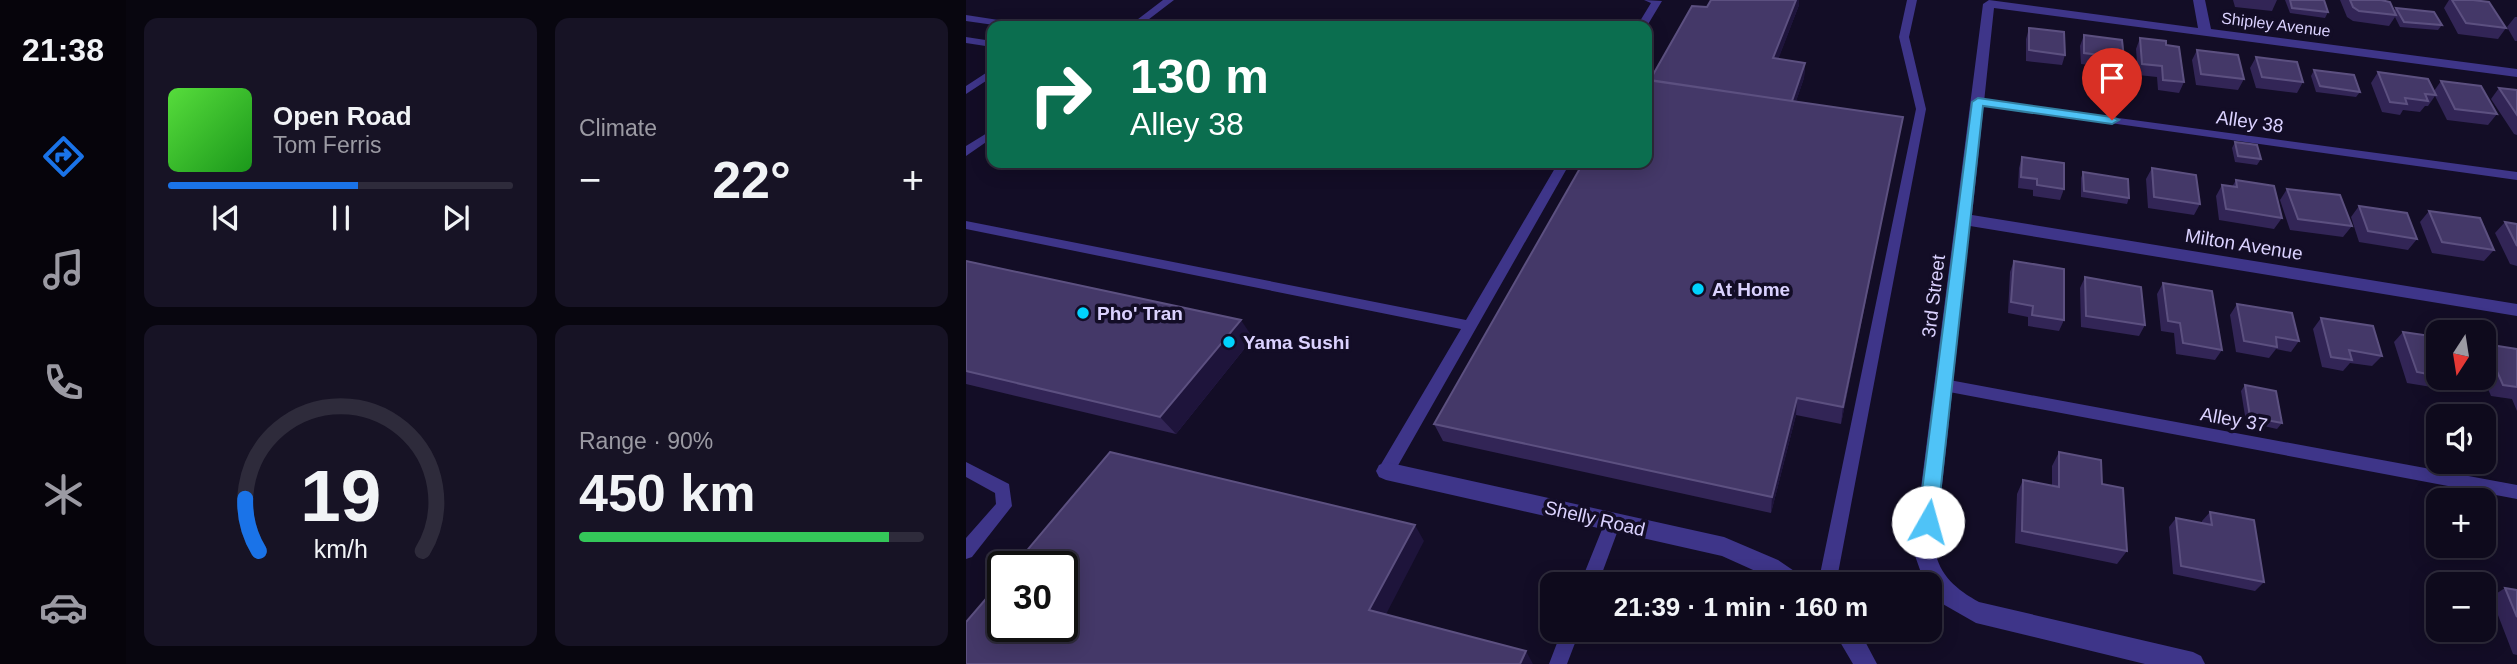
<!DOCTYPE html>
<html lang="en">
<head>
<meta charset="utf-8">
<style>
	:root { --surface:#0e0a1c; --page:#171325; --text:#f1f3f6; --muted:#9b9aa3; --line:#2e2b3b; --accent:#1a73e8 }
	body { margin:0; font-family:Helvetica,sans-serif; background:var(--page); color:var(--text); height:100vh; display:flex; flex-direction:column; font-size:26px; white-space:nowrap }
	* { box-sizing:border-box; margin:0 }
	p { font-size:23px; color:var(--muted) }
	.icon { flex:none; width:38px; height:38px; fill:none; stroke:currentColor; stroke-width:2; stroke-linecap:round; stroke-linejoin:round }
	.map { position:relative; flex:1; overflow:hidden }
	.panel { display:flex; flex-direction:column; gap:18px; padding:18px; background:#08060f; width:840px }
	.panel>* { flex:none }
	.top-card { position:absolute; left:21px; top:21px; width:665px; height:147px; border-radius:14px; box-shadow:0 4px 18px #0003,0 0 0 2px var(--line); background:#0b6e4f; color:#fff; overflow:hidden }
	.needle { width:46px; rotate:192deg }
	.tools { position:absolute; left:1460px; top:320px; display:grid; gap:14px }
	.tools a { display:grid; place-items:center; width:70px; height:70px; border-radius:14px; background:var(--surface); box-shadow:0 4px 18px #0003,0 0 0 2px var(--line); font-size:35px }
	.speed { position:absolute; left:21px; top:551px; display:flex; gap:14px; font-size:35px; font-weight:700; text-align:center }
	.speed>* { display:grid; place-content:center; width:91px; height:91px; border-radius:50%; background:var(--surface); box-shadow:0 4px 18px #0003,0 0 0 2px var(--line); line-height:1 }
	.speed .limit { border:4px solid #111; border-radius:10px; background:#fff; color:#111 }
	.pin { position:absolute; display:grid; place-items:center; width:60px; height:60px; color:#fff; margin:-72px -30px; border-radius:50% 50% 50% 0; rotate:-45deg; box-shadow:0 0 7px #0007 }
	.pin .icon { rotate:45deg }
	.me { position:absolute; width:77px; margin:-38px; rotate:7deg; stroke-linejoin:round; filter:drop-shadow(0 0 5px #0008) }
	.turn { display:flex; align-items:center; gap:24px; height:147px; padding:0 28px; font-size:32px }
	.turn .icon { width:91px; height:91px; stroke-width:2.5 }
	.turn b { display:block; font-size:49px; line-height:60px }
	.big { font-size:52px; font-weight:800; line-height:1.1 }
	.panel .tile { flex:1; display:flex; flex-direction:column; justify-content:center; gap:10px; min-width:0; padding:0 24px; border-radius:14px; background:var(--page) }
	.panel .dial { align-items:center; gap:0 }
	.dial svg { height:182px; overflow:visible; fill:none; stroke:var(--line); stroke-width:7; stroke-linecap:round; text-anchor:middle }
	.dial text { fill:var(--text); stroke:none }
	.song { display:flex; align-items:center; gap:21px }
	.cover { width:84px; height:84px; border-radius:10px; background:linear-gradient(135deg,hsl(110 70% 55%),hsl(120 70% 35%)) }
	.played { height:7px; border-radius:4px; background:linear-gradient(90deg,var(--accent) 55%,var(--line) 55%) }
	.keys { display:flex; justify-content:space-around; direction:ltr }
	.heat { display:flex; justify-content:space-between; align-items:center; font-size:38px; direction:ltr }
	.charge { height:10px; border-radius:5px; background:linear-gradient(90deg,#34c759 90%,var(--line) 0) }
	.panel .tiles { flex:1; display:grid; gap:18px; grid-template-columns:repeat(2,1fr) }
	.trip { position:absolute; left:574px; top:572px; width:402px; height:70px; border-radius:14px; background:var(--surface); box-shadow:0 4px 18px #0003,0 0 0 2px var(--line); font-weight:800; line-height:70px; text-align:center }
	main { display:flex; flex:1; min-height:0 }
	.dock { display:flex; flex-direction:column; width:126px; justify-content:space-around; align-items:center; background:#06040b; color:var(--muted) }
	.dock .icon { width:49px; height:49px }
	.dock .on { color:var(--accent) }
	.dock b { font-size:32px; color:var(--text) }
	.map>svg:first-child { display:block }
</style>
</head>
<body>
<main>
<nav class="dock">
<b>21:38</b>
<svg class="icon on" aria-label="directions" viewBox="0 0 24 24"><path d="M12 3l9 9-9 9-9-9zM9 14v-3h6M13 9l2 2-2 2"/></svg>
<svg class="icon" aria-label="music" viewBox="0 0 24 24"><path d="M9 18V5l10-2v13"/><circle cx="6" cy="18" r="3"/><circle cx="16" cy="16" r="3"/></svg>
<svg class="icon" aria-label="phone" viewBox="0 0 24 24"><path d="M5 4h4l2 5-3 2q2 4 5 5l2-3 5 2v4C11 20 4 13 5 4z"/></svg>
<svg class="icon" aria-label="climate" viewBox="0 0 24 24"><path d="M12 3v18M4 7l16 10M4 17L20 7"/></svg>
<svg class="icon" aria-label="car" viewBox="0 0 24 24"><path d="M5 17H2v-5l4-1 3-4h7l3 4 3 1v5h-3M9 17h6M6 11h13"/><circle cx="7" cy="17" r="2"/><circle cx="17" cy="17" r="2"/></svg>
</nav>
<section class="panel">
<div class="tiles">
<div class="tile">
<div class="song"><i class="cover"></i><div><b>Open Road</b><p>Tom Ferris</p></div></div>
<div class="played"></div>
<div class="keys"><svg class="icon" aria-label="previous" viewBox="0 0 24 24"><path d="M18 5L8 12l10 7zM5 5v14"/></svg><svg class="icon" aria-label="pause" viewBox="0 0 24 24"><path d="M8 5v14M16 5v14"/></svg><svg class="icon" aria-label="next" viewBox="0 0 24 24"><path d="M6 5l10 7-10 7zM19 5v14"/></svg></div>
</div>
<div class="tile"><p>Climate</p>
<div class="heat"><a>−</a><b class="big">22°</b><a>+</a></div>
</div>
<div class="tile dial"><svg viewBox="0 0 100 80">
<path d="M14 69A42 42 0 1 1 86 69"/>
<path d="M14 69A42 42 0 0 1 8 46" stroke="#1a73e8"/>
<text x="50" y="56" font-size="32" font-weight="700">19</text>
<text x="50" y="72" font-size="11">km/h</text>
</svg></div>
<div class="tile"><p>Range · 90%</p><b class="big">450 km</b><div class="charge"></div></div>
</div>
</section>
<div class="map">
<svg width="1551" height="664" viewBox="0 0 1551 664">
	<rect width="100%" height="100%" fill="#130d26"/>
	<g fill="none" stroke-linecap="round" stroke-linejoin="round">
		<path fill="#3e3589" fill-rule="evenodd" d="M197 0H208L174 26H163Z
			M678 0 696 1 681 26H671L685 3Z
			M941 0H951L943 37 960 109 870 584H852L950 109 933 37Z
			M0 15 52 23 57 26H35L0 21Z
			M0 37 26 41V47L0 43Z
			M26 69V77L0 94V86Z
			M1012 99 1551 172V180L1008 104V100Z
			M26 130V138L0 156V146Z
			M592 163H604L426 476 420 478 414 476 412 471 414 466 495 329 0 229V221L500 320Z
			M978 379 1551 485V499L978 391 973 389 971 385 973 381Z
			M0 462 43 484 46 506 6 557 0 559V538L30 504 29 493 0 477Z
			M647 514 653 517 655 522 632 584H614L641 517Z
			M596 630H614L601 664H583Z"/>
		<path fill="#3e3589" fill-rule="evenodd" d="M1023 0 1232 28 1227 0H1239L1245 29 1551 69V77L1028 8 1006 215 1551 304V316L1004 226 969 550C973 575 991 590 1013 602L1227 652 1235 656 1239 664H1179L1010 623 975 603 964 591V584H959L947 550 1017 4Z
			M420 462 758 537 812 560 837 577 840 584H811L796 574 756 556 420 480 413 477 410 471 413 465Z
			M867 630H893L911 664H887Z"/>
	</g>
	<path fill="#322556" d="M1267 0H1311L1306 11 1269 7Z
		M1319 0H1358L1362 12 1359 18 1324 13Z
		M1374 0H1415L1428 11 1430 8 1476 25 1472 30 1434 27 1429 17 1423 26 1387 21 1381 17Z
		M1483 0H1507L1540 28 1532 39 1492 34 1478 8Z
		M833 5 812 59 839 63 838 78 830 101 933 135 875 424 830 415 805 513 477 441 468 424 684 80 741 7Z
		M1549 17H1551V41H1549L1541 27Z
		M1063 28 1099 55 1096 65 1060 61V39Z
		M1118 35 1158 58 1154 69 1115 64 1114 46Z
		M1174 38 1200 45 1218 82 1213 93 1192 90 1191 77 1172 75 1170 49Z
		M1231 50 1278 79 1272 90 1230 85 1226 60Z
		M1290 57 1337 82 1331 93 1290 88 1284 68Z
		M1348 70 1394 92 1390 97 1350 92 1345 76Z
		M1412 72 1468 91 1475 81 1531 114 1522 125 1481 120 1469 96 1462 106H1459L1454 112 1437 110 1434 115 1416 112 1405 83Z
		M1533 88 1551 90V135L1548 134 1525 99Z
		M1269 142 1295 159 1291 165 1269 162 1266 148Z
		M1056 157 1098 189 1094 200 1067 196V190L1052 188 1053 168Z
		M1186 168 1234 204 1228 215 1182 208 1180 179Z
		M1117 172 1163 198 1161 204 1115 197V178Z
		M1270 180 1316 218 1308 229 1253 220 1250 196 1256 185 1266 187Z
		M1321 189 1386 226 1377 237 1324 230 1314 200Z
		M1393 206 1451 239 1442 250 1393 242 1385 217Z
		M1463 211 1528 250 1518 261 1466 253 1454 222Z
		M1539 222 1551 224V266L1544 264 1529 233Z
		M0 261 287 338 210 434 0 384Z
		M1048 261 1098 320 1093 331 1062 326V317L1042 313 1044 272Z
		M1119 277 1179 325 1173 336 1115 327 1114 288Z
		M1197 283 1256 350 1249 360 1210 354 1208 333 1195 331 1191 294Z
		M1271 304 1333 341 1325 352 1310 349 1303 358 1270 352 1264 315Z
		M1355 318 1416 356 1406 366 1384 363 1377 371 1356 367 1347 329Z
		M1437 332 1472 337V378H1507L1508 382 1496 392 1441 383 1428 342Z
		M1519 344 1551 349V411L1546 399 1525 396 1517 377V345Z
		M1279 385 1316 423 1311 429 1280 422 1275 391Z
		M1093 452 1136 484 1161 551 1151 564 1049 543 1051 494 1057 480 1086 486V466Z
		M1244 512 1298 582 1289 591 1207 574 1203 527 1210 518 1236 523V521Z
		M1539 588 1551 590V655L1547 654 1525 597Z"/>
	<path fill="#1e143b" d="M830 0H833V5L807 73V58Z
		M839 63 838 78 824 119 825 104Z
		M937 117 933 135 875 424 877 407Z
		M275 320 287 338 210 434 194 417Z
		M831 398 830 415 805 513 806 497Z
		M449 525 458 541 415 624 403 610Z
		M560 651 567 664H554Z"/>
	<path fill="#443868" stroke="#5c5080" stroke-width="2" d="M745 0H830L807 58 839 63 826 101 684 80 726 6 741 7Z
		M1324 0H1358L1362 12 1326 8Z
		M1384 0H1415L1424 2 1430 15 1393 11 1387 7Z
		M1486 0H1507L1523 2 1540 28 1500 23Z
		M1430 8 1468 12 1476 25 1438 22Z
		M1063 28 1098 32 1099 55 1063 50Z
		M1118 35 1156 40 1158 58 1118 53Z
		M1174 38 1200 41V45L1213 47 1218 82 1197 80 1196 66 1176 64Z
		M1231 50 1272 55 1278 79 1235 74Z
		M1290 57 1331 62 1337 82 1296 77Z
		M1348 70 1388 75 1394 92 1354 86Z
		M1412 72 1462 79 1470 95 1459 94 1462 101 1439 98 1441 104 1424 102Z
		M681 80 937 117 877 407 831 398 806 497 468 424 617 163H681Z
		M1475 81 1515 86 1531 114 1489 109Z
		M1533 88 1551 90V115Z
		M1269 142 1291 145 1295 159 1272 156Z
		M1056 157 1098 163V189L1071 185V179L1055 177Z
		M1186 168 1230 175 1234 204 1188 197Z
		M1117 172 1162 179 1163 198 1118 191Z
		M1270 180 1308 186 1316 218 1260 209 1256 185 1271 187Z
		M1321 189 1374 195 1386 226 1332 219Z
		M1393 206 1441 213 1451 239 1402 231Z
		M1463 211 1514 218 1528 250 1476 242Z
		M1539 222 1551 224V246Z
		M0 261 275 320 194 417 0 371Z
		M1048 261 1098 269V320L1066 315 1067 306 1045 302Z
		M1119 277 1175 287 1179 325 1120 316Z
		M1197 283 1246 291 1256 350 1217 343 1214 323 1202 321Z
		M1271 304 1326 313 1333 341 1310 337 1311 347 1278 341Z
		M1355 318 1407 326 1416 356 1383 350 1386 360 1365 357Z
		M1437 332 1472 337V376L1451 372Z
		M1519 344 1551 349V387L1537 385Z
		M1486 378H1507L1508 382Z
		M1279 385 1310 391 1316 423 1284 417Z
		M144 452 449 525 403 610 560 651 554 664H0V622L37 579V626H96V567H47Z
		M1093 452 1135 460 1136 484 1157 488 1161 551 1056 531 1057 480 1093 487Z
		M1244 512 1288 520 1298 582 1215 566 1210 518 1246 525Z
		M1539 588 1551 590V617Z"/>
	<path fill="#4fc3f7" stroke="#337fa1" stroke-width="2" d="M1012 98 1146 117 1153 120 1146 124 1017 106 971 522 968 528 962 531 955 528 952 522 1006 102Z"/>
	<g fill="#00d2fd" stroke="#130d26" stroke-width="2.5">
		<circle cx="732" cy="289" r="7"/>
		<circle cx="117" cy="313" r="7"/>
		<circle cx="263" cy="342" r="7"/>
	</g>
	<g text-anchor="middle" stroke-width="7" stroke-linejoin="round" paint-order="stroke">
		<g font-size="16" fill="#dbd2ff" stroke="#130d26">
			<text transform="translate(1310 24) rotate(7)" y="6">Shipley Avenue</text>
		</g>
		<g font-size="19" fill="#dbd2ff" stroke="#130d26">
			<text transform="translate(1284 121) rotate(8)" y="7">Alley 38</text>
			<text transform="translate(1278 244) rotate(9)" y="7">Milton Avenue</text>
			<text transform="translate(967 296) rotate(-83)" y="7">3rd Street</text>
			<text transform="translate(1268 419) rotate(10)" y="7">Alley 37</text>
			<text transform="translate(629 518) rotate(13)" y="7">Shelly Road</text>
		</g>
		<g font-size="19" font-weight="bold" fill="#dbd2ff" stroke="#130d26" text-anchor="start">
			<text x="746" y="296">At Home</text>
			<text x="131" y="320">Pho' Tran</text>
			<text x="277" y="349">Yama Sushi</text>
		</g>
	</g>
</svg>
<div class="tools">
<a><svg class="needle" viewBox="-14 -14 28 28"><path d="M0-13l5 13h-10z" fill="#e53935"/><path d="M0 13l5-13h-10z" fill="#9b9aa3"/></svg></a>
<a><svg class="icon" aria-label="sound" viewBox="0 0 24 24"><path d="M4 9h4l5-4v14l-5-4H4zM17 9q2 3 0 6"/></svg></a>
<a>+</a>
<a>−</a>
</div>
<div class="speed"><div class="limit">30</div></div>
<div class="pin" style="left:1146px;top:120px;background:#d93025"><svg class="icon" aria-label="arrive" viewBox="0 0 24 24"><path d="M6 21V4h12l-3 4 3 4H6"/></svg></div>
<svg class="me" style="left:962px;top:522px" viewBox="-20 -20 40 40"><circle r="19" fill="#fff"/><path d="M0-13L10 11 0 6-10 11z" fill="#4fc3f7"/></svg>
<div class="trip">21:39 · 1 min · 160 m</div>
<div class="top-card">
<div class="turn"><svg class="icon" aria-label="right" viewBox="0 0 24 24"><path d="M7 20v-9h11M14 6l5 5-5 5"/></svg><div><b>130 m</b>Alley 38</div></div>
</div>
</div>
</main>
</body>
</html>
